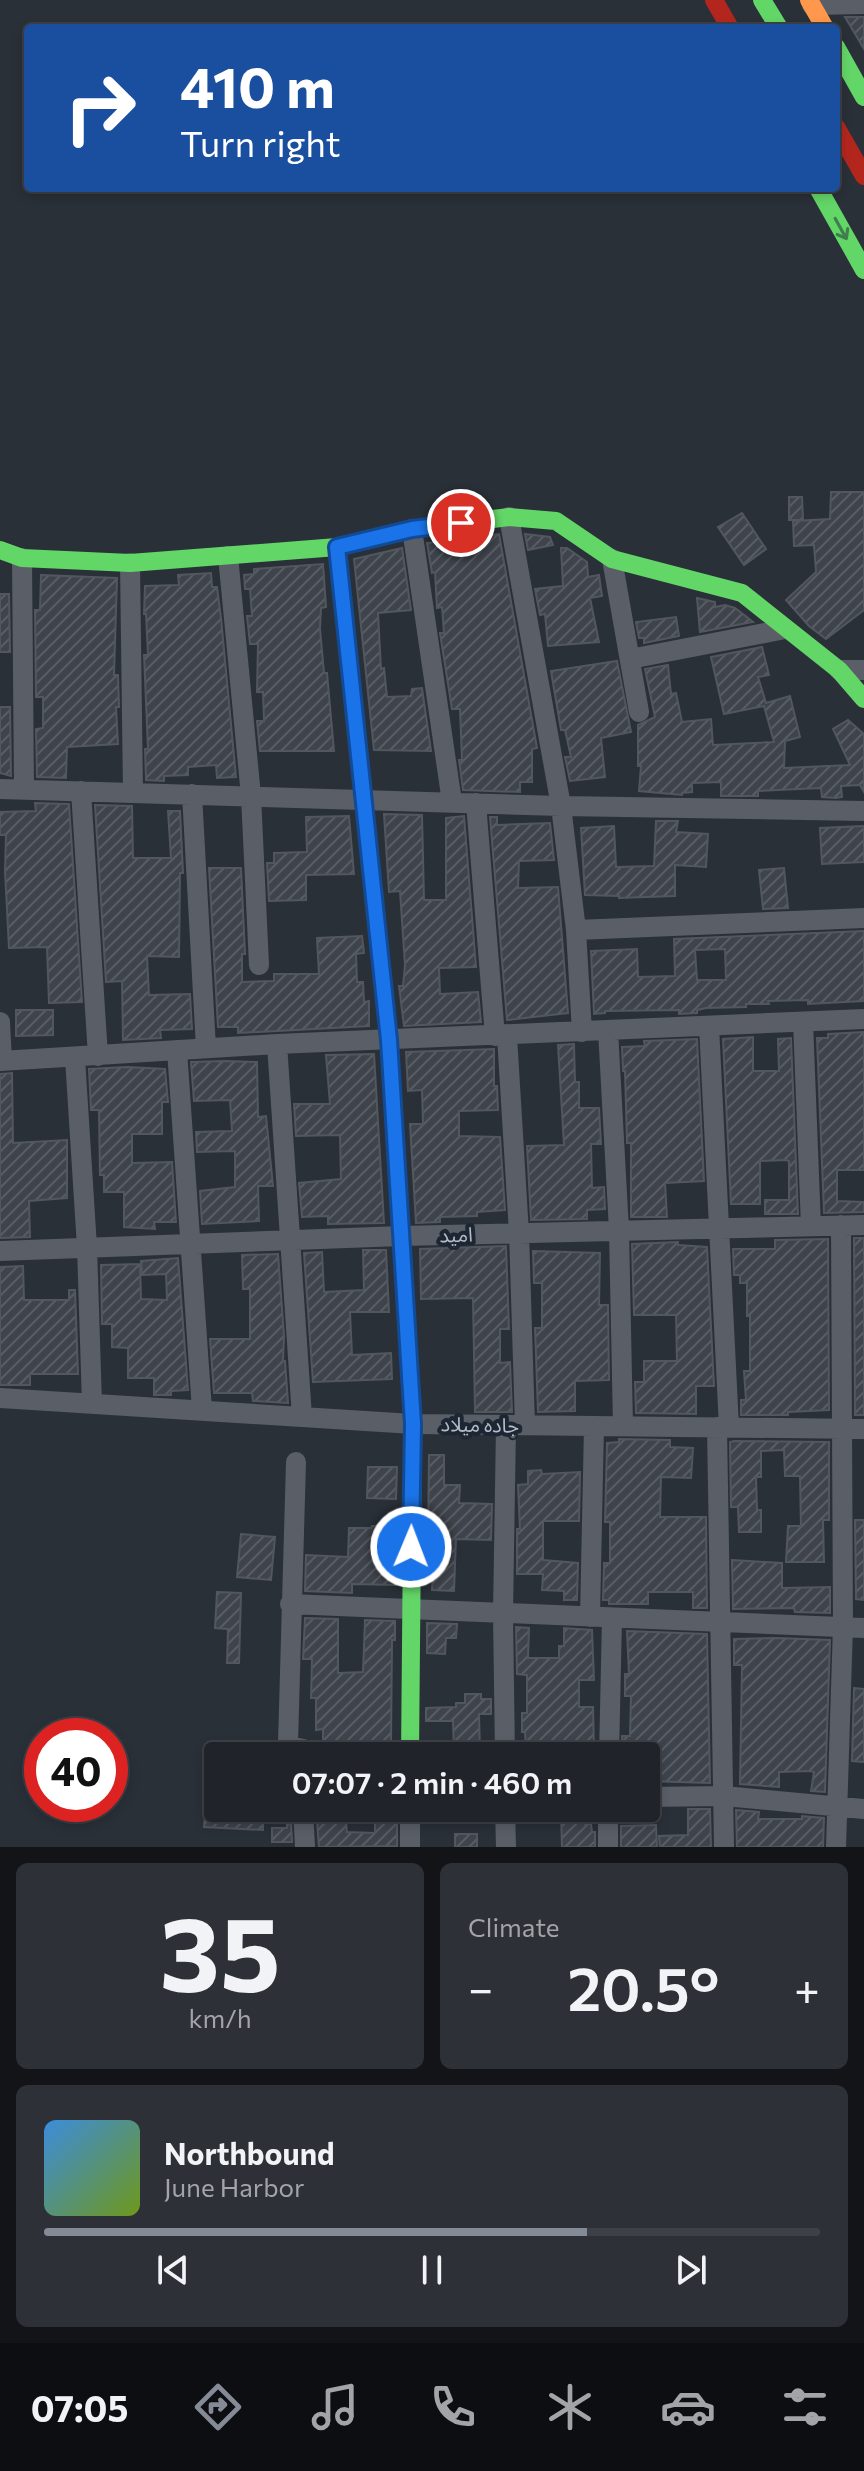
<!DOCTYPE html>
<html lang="en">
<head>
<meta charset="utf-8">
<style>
	:root { --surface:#20242a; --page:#2d3036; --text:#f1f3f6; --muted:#a2a4a8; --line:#3d4147; --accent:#848b96 }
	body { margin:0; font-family:Commissioner,"Noto Sans Arabic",sans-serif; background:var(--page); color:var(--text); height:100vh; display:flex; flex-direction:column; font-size:30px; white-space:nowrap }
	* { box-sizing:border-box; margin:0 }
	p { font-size:26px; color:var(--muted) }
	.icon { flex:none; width:44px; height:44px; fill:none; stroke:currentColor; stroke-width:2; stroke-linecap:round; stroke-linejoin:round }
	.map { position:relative; height:1847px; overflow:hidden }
	.drawer { display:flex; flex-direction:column; gap:16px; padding:16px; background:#121417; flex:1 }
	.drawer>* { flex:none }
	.banner { position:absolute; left:24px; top:24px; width:816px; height:168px; border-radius:8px; box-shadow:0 4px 12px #0003,0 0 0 2px var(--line); background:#1a4fa0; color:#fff; overflow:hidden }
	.speed { position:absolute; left:24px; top:1718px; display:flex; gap:16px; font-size:40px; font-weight:700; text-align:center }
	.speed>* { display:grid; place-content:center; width:104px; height:104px; border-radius:50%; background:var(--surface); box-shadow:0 4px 12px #0003,0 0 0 2px var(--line); line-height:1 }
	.speed .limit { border:12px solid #d22; background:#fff; color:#111 }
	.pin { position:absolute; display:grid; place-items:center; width:68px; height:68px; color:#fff; margin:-34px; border:4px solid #fff; border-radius:50%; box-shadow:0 2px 8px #0007 }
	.me { position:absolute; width:88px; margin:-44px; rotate:1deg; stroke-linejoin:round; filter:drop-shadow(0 0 6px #0008) }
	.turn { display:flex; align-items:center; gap:28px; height:168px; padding:0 24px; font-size:36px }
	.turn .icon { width:104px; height:104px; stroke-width:2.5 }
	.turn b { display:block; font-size:56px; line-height:68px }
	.big { font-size:60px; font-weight:600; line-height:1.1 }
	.drawer .widget { flex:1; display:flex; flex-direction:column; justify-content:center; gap:12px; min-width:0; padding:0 28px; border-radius:12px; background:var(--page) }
	.drawer .dial { align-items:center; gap:0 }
	.dial b { font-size:104px; line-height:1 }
	.song { display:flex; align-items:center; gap:24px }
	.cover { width:96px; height:96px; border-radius:12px; background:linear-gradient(135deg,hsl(210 70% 55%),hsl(80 70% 35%)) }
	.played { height:8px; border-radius:4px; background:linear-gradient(90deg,var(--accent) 70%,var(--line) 70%) }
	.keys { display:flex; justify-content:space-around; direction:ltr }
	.heat { display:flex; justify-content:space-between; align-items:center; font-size:44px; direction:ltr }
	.drawer .tiles { flex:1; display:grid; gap:16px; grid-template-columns:1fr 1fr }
	.widget:last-child { grid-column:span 2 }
	.trip { position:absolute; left:204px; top:1742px; width:456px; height:80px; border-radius:8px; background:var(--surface); box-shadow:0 4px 12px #0003,0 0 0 2px var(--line); font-weight:600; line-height:80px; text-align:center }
	.tab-bar { display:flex; height:128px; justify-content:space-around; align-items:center; background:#0d0e11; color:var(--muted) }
	.tab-bar .icon { width:56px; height:56px }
	.tab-bar .current { color:var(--accent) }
	.tab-bar b { font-size:36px; color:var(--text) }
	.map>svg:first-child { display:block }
</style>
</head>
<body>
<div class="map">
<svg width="864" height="1847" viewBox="0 0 864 1847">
	<defs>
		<pattern id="building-hatch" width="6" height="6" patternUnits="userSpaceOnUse" patternTransform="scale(2)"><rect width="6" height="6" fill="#3f444c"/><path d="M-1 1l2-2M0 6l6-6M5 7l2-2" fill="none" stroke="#585d64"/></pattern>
	</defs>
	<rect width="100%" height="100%" fill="#2a3038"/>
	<path fill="url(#building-hatch)" stroke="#52575f" stroke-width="2" fill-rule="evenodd" d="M845 17H864V49Z
		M831 492H864V610L826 639 809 626 786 600 816 572 814 545 794 546 793 521 830 519Z
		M789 497H802L803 520H789Z
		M742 513 766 549 744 565 718 527Z
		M499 534 537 748 532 749V782H520V792L463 790 459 760H462L460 709H452L440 633H444L442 607 437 608 435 572 432 573 427 543Z
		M525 534 550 537 553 545 528 550Z
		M402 548 411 610 378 613 381 669 384 668 387 697 411 696 412 689 422 688 431 751 374 750 354 559Z
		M561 548H567L587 562 588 577 599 575 602 596 590 598 599 642 548 646 545 614 540 615 535 589 563 586Z
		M323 564 326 607 321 608 320 629 324 673H327L334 751H260L257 721H264L263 692H257L258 644H250L247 616H252L250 589H245L244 575 254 574V569Z
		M211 573 212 587H217L221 618 236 777 217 778 216 765 188 767V775L164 776V781L146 780 145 749H148L144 655H148L146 614H144L145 586 179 585 178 575Z
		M41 575 117 578 114 675H118L119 707H116L118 744 67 747 66 778 37 777 36 729 43 728V697H36L35 610H40Z
		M0 594H9L10 652H0Z
		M697 598 715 602V607L725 605 735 608 753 622 700 632Z
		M676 617 679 636 644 643V638H639L636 622Z
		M762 647 769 675 758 677 766 703 790 696 800 737 785 741 784 768 850 765 833 729 848 720 864 734V792L860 785 841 786 842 797 836 798 822 797 821 788 758 791V796H721V782L692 783V792L682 793V795L639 791 641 766H638V725L655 717 645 669 668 665 671 694 676 693 682 722 711 719 713 745 774 742 764 706 724 714 711 657Z
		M617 661 631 732 601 738 605 777 570 781 565 757H571L565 730H561L551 671Z
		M0 707H10L11 776 0 773Z
		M35 803 69 804 82 1002 49 1003 47 947 9 948 5 871 6 835H0V812L36 811Z
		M95 805 132 806 133 858H171L168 811H180L183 873H180L179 957 147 956 149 995 190 994 192 1029 160 1030 161 1038 123 1040 122 981 106 982Z
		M384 814 422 815 424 900H446V818L464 816 476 967 439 968 440 994 478 992 481 1022 404 1026 399 986H403L405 965 400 891 389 892Z
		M349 816 354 874 306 875V900L269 901 267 863H274V853L307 852 306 817Z
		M490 817H497V825L550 823 554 860 519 861 518 888 558 887 568 1013 507 1020Z
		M656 821H678L676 832 708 834 706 867 675 865V896L619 898V896L585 895 581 828 614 826 616 867 654 866Z
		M864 826V862L822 864 820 828Z
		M209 868H241L245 954H242V982L274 981V974H319L317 938 362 936 364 953 356 954 357 982H363L364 1002 369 1001V1026L238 1033V1027H218Z
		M784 868 788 908 763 909 759 870Z
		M864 931V1001L808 1004V1000L768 1001 769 1004H746V1007L706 1008 697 1010V1013L679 1014V1010L605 1011V1013L594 1014 591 951 637 949 638 977 675 976 674 939ZM725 949 726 980H697L695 950Z
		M16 1010H53V1035L16 1036Z
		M864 1032V1170H837V1201L864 1202V1212L824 1213 817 1038H828V1034Z
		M753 1037V1071H779L778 1039 791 1038 798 1214H765V1200H789V1161L786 1160 760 1161V1204H731L723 1039Z
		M697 1039 704 1181 665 1183 667 1217H631V1143H627L625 1071H623L622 1047 645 1046 644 1041Z
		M574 1044 575 1082H579V1108H599L601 1144H591L592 1188 604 1187 605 1209 587 1210V1219L531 1220 527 1146 564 1145 558 1045Z
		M494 1049V1086H497L498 1110 459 1111V1136L500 1137 505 1210 477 1212V1216L440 1217V1222L416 1223 410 1124H423L422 1090 408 1091 406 1052Z
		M374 1054 384 1223 328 1224V1216L302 1217 299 1183 341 1179 340 1135 296 1136 294 1104H330L326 1055Z
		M225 1061 257 1062 258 1117 266 1116 273 1186H258L259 1221 202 1224 200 1191 235 1187V1151L197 1152 196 1132 232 1131 230 1100 194 1101 191 1062Z
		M127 1067 165 1069 168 1102H162V1134H132V1163L172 1162 176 1222H154L155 1229 124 1227V1192H104V1175H100L99 1110H91L89 1069Z
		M12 1073 13 1143 67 1140V1198L29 1201 30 1237 0 1238V1074Z
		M854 1238H864V1415H855Z
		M828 1239 829 1410 788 1412V1415H741V1400H746L744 1371H750V1316H747V1283H740V1275H734L733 1249H775V1240Z
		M678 1242V1245L707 1247 714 1386H696V1414L636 1413 635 1382H644V1361H677L676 1315H634L632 1244Z
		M506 1246 509 1329H500V1363L510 1362 512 1412H475L473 1298 421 1299 420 1249Z
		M363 1250H386L389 1312H350L352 1355 391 1353 392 1379 313 1382 304 1253 322 1252 324 1292 364 1290Z
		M533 1251 600 1253 599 1305H608L609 1380 575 1381V1411L538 1412 535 1328H542V1283H534Z
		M278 1254 284 1336 283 1361H285L288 1403 253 1401 252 1393H214L210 1339H250V1289H243L242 1255Z
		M178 1258 188 1390 171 1391V1395H154V1378H128V1348L112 1347V1324H102L101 1265 140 1264 141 1299 167 1300 166 1274 142 1275 141 1261Z
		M23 1266 24 1300H69V1290H75L78 1374H30V1385H0V1267Z
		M619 1439 670 1440V1447L693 1448 691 1478 661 1477 660 1517H706L707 1608H693V1592H648V1604H609V1600H603L604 1563H610V1522H605L607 1443 619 1442Z
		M734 1441 829 1442V1520H823L824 1562H786L788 1526H801L800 1476H785L784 1450 761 1451V1477H756L757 1510H761V1532H739L738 1507H731L730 1442Z
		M429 1455H444V1485H460L459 1503 492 1504 491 1540 456 1539 454 1591 432 1590 434 1551H428Z
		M368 1467H397L396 1499 367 1498Z
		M541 1470 542 1474 580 1472 579 1521H543V1560L578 1563 577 1600H564V1591L542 1590 543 1574H517V1529H520L518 1485 528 1484V1471Z
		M855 1520H864V1600L856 1599Z
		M372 1526 396 1527V1585L352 1584V1593L305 1591 306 1555 348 1557 349 1528H371Z
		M241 1534 275 1537 271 1580 237 1577Z
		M732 1560 782 1563V1588L830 1587V1613L795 1612 794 1608 733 1609Z
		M217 1592 241 1593 239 1663H227L228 1629 215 1628Z
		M305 1618 338 1619V1673L363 1672 365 1620 395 1621V1640H392L391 1741H394V1756L359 1754V1752H323V1729L316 1730V1698H311L312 1659H303Z
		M427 1623 457 1624 456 1638H446L445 1654 427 1653Z
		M516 1627 529 1628 528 1658H559V1646H564V1628L592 1630 594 1680H579V1707H593L594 1749 526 1751 525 1732H522V1713H527V1675L517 1674Z
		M627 1631 707 1634 710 1783 646 1781V1756L622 1755V1736H630L631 1696H625V1674H629Z
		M777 1638 830 1640 825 1792 811 1791 814 1772 810 1771 779 1772V1787L740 1784 742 1665H734V1639Z
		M854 1688 864 1689V1762L852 1761Z
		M465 1694H481V1699H491V1714H479L480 1753H454L453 1721H426V1708L456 1707V1703H465Z
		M316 1809H330V1822H346L347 1832 375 1833V1809H397V1846L319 1847Z
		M688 1809H710L711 1847H660L659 1836 688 1835Z
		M736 1810 759 1812 758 1819H802V1816L824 1818 823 1847H737Z
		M561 1812H574V1816H584L585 1824H591L592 1832H595V1847H562Z
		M205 1814 263 1817V1830L204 1827Z
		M287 1822H291L292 1842H272V1828H287Z
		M656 1825 657 1847H621V1826Z
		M455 1834H477V1847H455Z"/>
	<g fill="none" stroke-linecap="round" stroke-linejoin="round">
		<path stroke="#5a5e66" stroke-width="20" d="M812 5 864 4
			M509 517 561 806 576 930 582 1032
			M412 529 452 802
			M228 556 251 796 259 965
			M22 558 24 789
			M612 559 639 712
			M130 563 133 792
			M630 659 785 629
			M839 670H864
			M0 789 561 806 864 811
			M81 791 98 1056
			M192 794 206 1048
			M476 803 495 1036
			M576 930 864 918
			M0 1022 2 1061
			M803 1022 811 1226
			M709 1026 729 1427
			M608 1030 619 1230 623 1426
			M507 1036 519 1233 525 1425
			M277 1044 302 1417
			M177 1050 202 1410
			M75 1058 87 1247 92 1404
			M0 1061 277 1044 864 1019
			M0 1251 401 1236 864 1225
			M0 1398 413 1424 864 1429
			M717 1427 724 1847
			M296 1462 288 1743 289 1746 303 1749 304 1756
			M290 1604 864 1628
			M590 1617 594 1426
			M505 1756 503 1614 506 1426
			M609 1756 612 1618
			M646 1797 724 1796 864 1809
			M303 1808 305 1847
			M505 1808 506 1847
			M410 1847V1808
			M608 1847V1808
			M836 1847 843 1626 841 1225"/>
		<path stroke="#63d668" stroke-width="18" d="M762 0 779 28
			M836 47 864 97
			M818 188 864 270
			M0 550 22 558 130 563 337 547 412 529 509 517 556 521 612 559 742 593 839 670 864 699
			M376 917 389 1040 413 1424 410 1756"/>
		<path stroke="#ff974d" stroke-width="18" d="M809 0 825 28
			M337 547 376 917"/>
		<path stroke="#b3261e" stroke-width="18" d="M714 0 730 28
			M836 127 864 176"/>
	</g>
	<defs><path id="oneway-shaft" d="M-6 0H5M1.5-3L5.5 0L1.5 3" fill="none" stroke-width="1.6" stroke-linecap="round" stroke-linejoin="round" transform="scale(2)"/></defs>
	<use stroke="#407e4e" href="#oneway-shaft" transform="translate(841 229) rotate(61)"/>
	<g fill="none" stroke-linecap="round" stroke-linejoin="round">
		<defs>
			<path id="route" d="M411 1547 413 1424 389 1040 337 547 412 529 461 523"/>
		</defs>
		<use href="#route" stroke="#114b97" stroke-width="20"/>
		<use href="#route" stroke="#1a73e8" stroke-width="14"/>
	</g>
	<g text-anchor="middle" stroke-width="8" stroke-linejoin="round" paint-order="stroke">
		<g font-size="20" fill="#b4bcc9" stroke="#1d2633">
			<text transform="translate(456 1235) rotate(-2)" y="7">امید</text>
			<text transform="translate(480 1425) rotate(1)" y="7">جاده میلاد</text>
		</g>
	</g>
</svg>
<div class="speed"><div class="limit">40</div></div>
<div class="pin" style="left:461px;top:523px;background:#d93025"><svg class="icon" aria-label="arrive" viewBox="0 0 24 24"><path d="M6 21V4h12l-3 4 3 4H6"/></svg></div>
<svg class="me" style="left:411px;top:1547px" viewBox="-20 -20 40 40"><circle r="17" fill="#1a73e8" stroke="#fff" stroke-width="3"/><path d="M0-11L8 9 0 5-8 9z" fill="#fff"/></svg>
<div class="trip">07:07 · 2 min · 460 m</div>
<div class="banner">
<div class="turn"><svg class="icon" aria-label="right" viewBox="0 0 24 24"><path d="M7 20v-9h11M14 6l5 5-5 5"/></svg><div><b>410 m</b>Turn right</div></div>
</div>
</div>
<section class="drawer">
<div class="tiles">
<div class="widget dial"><b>35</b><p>km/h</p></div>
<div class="widget"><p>Climate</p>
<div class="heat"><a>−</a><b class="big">20.5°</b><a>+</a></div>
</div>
<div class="widget">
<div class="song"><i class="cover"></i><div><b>Northbound</b><p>June Harbor</p></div></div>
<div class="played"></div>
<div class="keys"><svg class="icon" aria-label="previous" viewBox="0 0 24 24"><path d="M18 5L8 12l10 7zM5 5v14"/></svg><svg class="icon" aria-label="pause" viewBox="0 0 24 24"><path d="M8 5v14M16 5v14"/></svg><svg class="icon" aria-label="next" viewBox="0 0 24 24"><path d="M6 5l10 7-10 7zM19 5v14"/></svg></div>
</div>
</div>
</section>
<nav class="tab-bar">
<b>07:05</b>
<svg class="icon current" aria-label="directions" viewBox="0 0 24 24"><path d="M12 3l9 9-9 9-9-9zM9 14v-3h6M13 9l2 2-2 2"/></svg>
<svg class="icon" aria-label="music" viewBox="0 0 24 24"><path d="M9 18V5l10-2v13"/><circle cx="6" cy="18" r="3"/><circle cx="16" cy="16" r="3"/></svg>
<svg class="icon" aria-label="phone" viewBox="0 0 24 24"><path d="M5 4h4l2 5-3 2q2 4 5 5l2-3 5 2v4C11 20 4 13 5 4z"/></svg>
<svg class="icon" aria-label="climate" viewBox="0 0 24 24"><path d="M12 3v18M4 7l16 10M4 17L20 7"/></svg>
<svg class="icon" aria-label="car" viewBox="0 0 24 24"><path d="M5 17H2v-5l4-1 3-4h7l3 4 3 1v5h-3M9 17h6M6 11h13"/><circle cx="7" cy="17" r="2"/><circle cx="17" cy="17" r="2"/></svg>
<svg class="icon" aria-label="filters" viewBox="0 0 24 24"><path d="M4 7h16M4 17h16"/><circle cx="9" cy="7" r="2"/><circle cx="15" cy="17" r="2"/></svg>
</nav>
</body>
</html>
